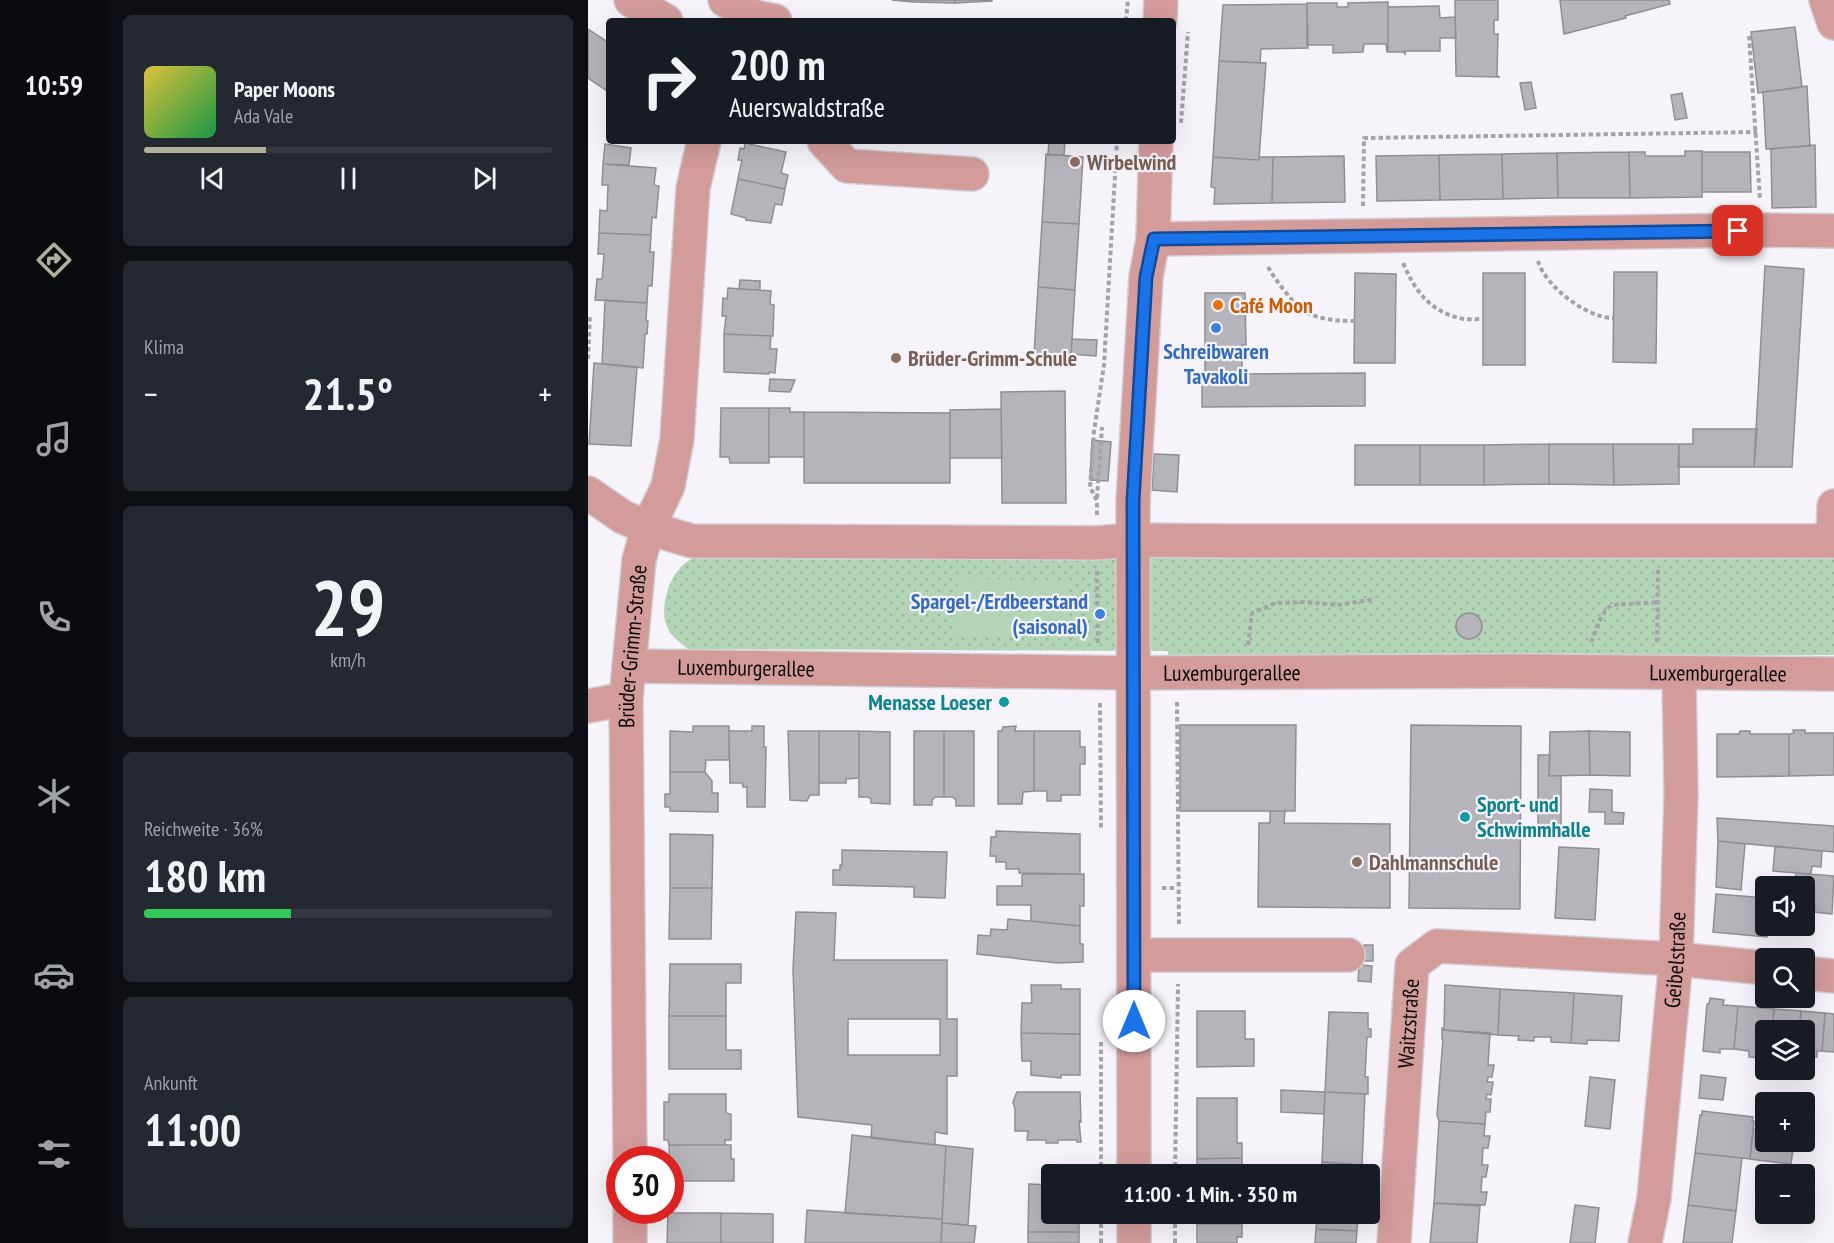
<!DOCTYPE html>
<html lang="de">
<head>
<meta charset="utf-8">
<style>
	:root { --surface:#171b24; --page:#242831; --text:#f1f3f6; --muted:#9ea1a6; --line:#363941; --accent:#b0b09b }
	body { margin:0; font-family:"PT Sans Narrow",sans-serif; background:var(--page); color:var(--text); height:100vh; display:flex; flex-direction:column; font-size:22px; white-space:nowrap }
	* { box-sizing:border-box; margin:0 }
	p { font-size:20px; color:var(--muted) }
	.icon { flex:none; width:33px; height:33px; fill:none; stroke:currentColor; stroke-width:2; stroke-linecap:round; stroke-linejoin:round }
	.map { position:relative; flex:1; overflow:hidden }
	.panel { display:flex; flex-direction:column; gap:15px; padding:15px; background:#0d0f14; width:480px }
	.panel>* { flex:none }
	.guide { position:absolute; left:18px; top:18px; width:570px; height:126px; border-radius:6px; box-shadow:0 6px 24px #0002; background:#171b24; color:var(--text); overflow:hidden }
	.fabs { position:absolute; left:1167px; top:876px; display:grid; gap:12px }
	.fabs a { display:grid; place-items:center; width:60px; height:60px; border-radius:6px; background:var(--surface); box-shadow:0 6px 24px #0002; font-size:30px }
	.speed { position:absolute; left:18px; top:1146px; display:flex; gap:12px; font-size:30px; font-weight:700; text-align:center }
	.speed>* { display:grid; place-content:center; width:78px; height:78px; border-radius:50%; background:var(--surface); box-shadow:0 6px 24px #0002; line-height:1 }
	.speed .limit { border:9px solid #d22; background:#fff; color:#111 }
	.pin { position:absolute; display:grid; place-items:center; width:51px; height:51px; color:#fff; margin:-26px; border-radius:12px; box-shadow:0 3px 9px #0006 }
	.me { position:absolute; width:66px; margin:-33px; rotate:0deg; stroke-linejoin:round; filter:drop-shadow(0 0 4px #0008) }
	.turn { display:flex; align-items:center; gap:21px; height:126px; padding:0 24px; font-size:27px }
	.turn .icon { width:78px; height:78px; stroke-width:2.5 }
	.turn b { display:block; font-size:42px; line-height:51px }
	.big { font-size:45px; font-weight:800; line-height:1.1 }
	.panel .widget { flex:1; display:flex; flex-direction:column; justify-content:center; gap:9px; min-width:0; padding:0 21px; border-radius:9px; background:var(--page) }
	.panel .dial { align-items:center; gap:0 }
	.dial b { font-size:78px; line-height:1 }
	.song { display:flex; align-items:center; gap:18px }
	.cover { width:72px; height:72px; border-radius:9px; background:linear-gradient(135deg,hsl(50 70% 55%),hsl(140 70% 35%)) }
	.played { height:6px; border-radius:3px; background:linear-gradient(90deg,var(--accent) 30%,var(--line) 30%) }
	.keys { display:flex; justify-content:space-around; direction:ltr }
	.heat { display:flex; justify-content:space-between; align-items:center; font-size:33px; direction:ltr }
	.charge { height:9px; border-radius:4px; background:linear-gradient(90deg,#34c759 36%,var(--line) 0) }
	.trip { position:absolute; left:453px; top:1164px; width:339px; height:60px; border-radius:6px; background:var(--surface); box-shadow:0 6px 24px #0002; font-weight:800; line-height:60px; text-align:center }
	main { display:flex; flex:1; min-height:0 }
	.menu { display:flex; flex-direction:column; width:108px; justify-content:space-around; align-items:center; background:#090b0e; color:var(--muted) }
	.menu .icon { width:42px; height:42px }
	.menu .active { color:var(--accent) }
	.menu b { font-size:27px; color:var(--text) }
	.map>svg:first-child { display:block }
</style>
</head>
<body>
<main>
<nav class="menu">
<b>10:59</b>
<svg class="icon active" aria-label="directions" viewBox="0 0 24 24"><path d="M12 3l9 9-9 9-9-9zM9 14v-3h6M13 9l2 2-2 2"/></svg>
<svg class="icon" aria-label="music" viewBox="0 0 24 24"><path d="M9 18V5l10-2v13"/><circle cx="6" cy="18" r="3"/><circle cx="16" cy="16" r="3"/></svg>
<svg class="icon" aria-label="phone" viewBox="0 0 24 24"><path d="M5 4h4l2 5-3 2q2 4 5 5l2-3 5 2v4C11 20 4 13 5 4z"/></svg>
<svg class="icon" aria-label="climate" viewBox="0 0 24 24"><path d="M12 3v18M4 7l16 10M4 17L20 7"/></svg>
<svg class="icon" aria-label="car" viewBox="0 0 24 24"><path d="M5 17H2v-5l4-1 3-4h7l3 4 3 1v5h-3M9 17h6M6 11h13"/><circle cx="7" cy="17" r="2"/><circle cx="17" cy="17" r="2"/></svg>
<svg class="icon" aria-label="filters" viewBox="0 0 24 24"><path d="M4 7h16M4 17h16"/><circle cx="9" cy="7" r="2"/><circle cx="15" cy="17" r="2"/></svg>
</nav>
<section class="panel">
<div class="widget">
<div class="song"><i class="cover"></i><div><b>Paper Moons</b><p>Ada Vale</p></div></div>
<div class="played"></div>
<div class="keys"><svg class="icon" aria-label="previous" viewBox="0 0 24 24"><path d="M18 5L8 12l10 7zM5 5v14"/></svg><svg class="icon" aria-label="pause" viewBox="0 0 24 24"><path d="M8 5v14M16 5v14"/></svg><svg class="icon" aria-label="next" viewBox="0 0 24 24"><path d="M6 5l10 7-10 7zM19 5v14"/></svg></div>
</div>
<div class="widget"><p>Klima</p>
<div class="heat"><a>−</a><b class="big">21.5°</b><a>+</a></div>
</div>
<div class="widget dial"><b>29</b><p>km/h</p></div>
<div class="widget"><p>Reichweite · 36%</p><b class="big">180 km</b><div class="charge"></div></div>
<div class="widget"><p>Ankunft</p><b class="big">11:00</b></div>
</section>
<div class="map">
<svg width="1246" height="1243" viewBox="0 0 1246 1243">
	<defs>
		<pattern id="grass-dots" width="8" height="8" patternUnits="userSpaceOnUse" patternTransform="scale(1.5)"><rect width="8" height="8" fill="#b2d5b6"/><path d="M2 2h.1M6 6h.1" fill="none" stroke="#98b69b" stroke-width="1.8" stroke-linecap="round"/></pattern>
	</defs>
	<rect width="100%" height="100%" fill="#f6f3fb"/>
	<path fill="url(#grass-dots)" d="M1246 546V655L1086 656 581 665 580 651 100 649C93 643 84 637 80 629 70 610 81 576 97 563 102 559 109 557 115 554Z"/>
	<path fill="#b2d5b6" d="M370 578 479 581 477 639 368 635Z"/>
	<path fill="#b6b4bb" stroke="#908e94" stroke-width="1.5" fill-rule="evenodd" d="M304 0H367V3L325 2Z
		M367 0H404V1L367 3Z
		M867 0H910V20H906V34H910L909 76 912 77 868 76Z
		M972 0H1081L1082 4 1037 16 1038 18 976 34Z
		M800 2V52H799L798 44H776L775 52 745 53V45H719V3H749V7H760V3Z
		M719 4 720 48 673 49 672 63 631 61 635 5Z
		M851 6 852 18 867 17 868 38H852V51H817V54L815 52H800V7Z
		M1207 27 1214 87 1170 93 1163 32Z
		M0 29 21 43V92L0 78Z
		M631 61 678 63 671 159 670 160 625 157Z
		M943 82 948 108 937 110 932 83Z
		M1219 86 1222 146 1178 149 1175 92Z
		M1094 93 1099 118 1087 120 1083 95Z
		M461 141H477L476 155H460Z
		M157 143 198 152 193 173 200 175 197 189 150 179 154 160H150L152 148 156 149Z
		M17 144 43 148 41 165 15 164Z
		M1227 145 1228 207 1184 208 1183 149Z
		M1097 151H1114V197L1042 198 1041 152H1057V156H1097Z
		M1041 152 1042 198H970L969 153Z
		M1114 152H1162L1163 192H1114Z
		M969 153 970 198 915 199 914 154Z
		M458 154 495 157 491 224 454 222Z
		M914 154 915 199 852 200 851 155Z
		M851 155 852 200 789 201 788 156Z
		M756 156 757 202 684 203 685 157Z
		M625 157 670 160 672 157H685L684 203 626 204 627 188 623 187Z
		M15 164 68 168 66 185 71 186 68 218 64 217 63 235 11 233 12 210 19 211 20 185H14Z
		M150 179 197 189 194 205 187 204 183 223 158 220V218L143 214Z
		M454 222 491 224 487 290 450 287Z
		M11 233 63 235 62 252H66L64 286H60L59 303 7 300 9 279H14L16 254H10Z
		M1177 266 1216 269 1204 467H1166Z
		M1026 272H1069L1068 363 1025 362Z
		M767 273 808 274 807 363H766Z
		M895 273H937V365H895Z
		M152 280 172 281V290L151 289Z
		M450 287 487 290 483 357 446 355Z
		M140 288 183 291 182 304 186 305 185 336 136 334 138 316H134L135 298 139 299Z
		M617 293H657L658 345H654V374L777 373V406L614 407V374H617Z
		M17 300 59 303 58 321H60L59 334H57L55 368 14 364Z
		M136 334 183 336 182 349H189L187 373 181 372V374L136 372Z
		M484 339 509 340 508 356 483 354Z
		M6 363 49 367 43 446 1 444Z
		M182 379 207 380 202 392 181 391Z
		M477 391 478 503H414L413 392Z
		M133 408H181V463H142L141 457H132Z
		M181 408H202V412H216V457H181Z
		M413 409 414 458H362V410Z
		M216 412 362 413V483H216Z
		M1105 429H1169L1166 467H1090L1091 444H1105Z
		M504 440 523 442 520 481 502 480Z
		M961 444V484L896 485V445Z
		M961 444H1025L1026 485 961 484Z
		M1025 444H1091V484L1026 485Z
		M767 445H832V485H767Z
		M832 445H896V485H832Z
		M566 454 591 455 589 492 564 490Z
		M868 626a13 13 0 1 1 26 0a13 13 0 1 1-26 0Z
		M592 725H708L707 811H592Z
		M823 725 933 726 932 909 821 908Z
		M105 726H141V760H118L117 772H82V731L105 732Z
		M164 726H176V747H178L177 807H159V787H155L154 783H142L141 731H164Z
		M428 726 427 731H446V791L435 792 434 804H410V731H414L415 727Z
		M1205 730H1217V733H1246V775L1201 776V734L1206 733Z
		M200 731H231V795H222L219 801 202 800Z
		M231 731H271V778L258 779V783H231Z
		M271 731 302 732V804L283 803V799L280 797H271Z
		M326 731H356V797H347L344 800V805H326Z
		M356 731H386V806H368V800L365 797H356Z
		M446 731H492V747H497V764H492V795H473V801H459V791H446Z
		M1001 731 1002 775 961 776 962 732Z
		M1001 731 1042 732V776L1002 775Z
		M1152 731H1162V734H1201V776L1129 777V734H1151Z
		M950 755H962L961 776H973V836H950Z
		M82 772H117L124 781V793H130V812L82 811V807H77V794H82Z
		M1002 789 1024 790V812L1036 813 1035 824H1017V812H1001Z
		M682 811H697L696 823 802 824V908L670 907 671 823H682Z
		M1129 818 1246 826V852L1130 841Z
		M408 831 492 834V874L431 873V869H418V862H408V856H402L403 837H408Z
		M82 834 125 835 124 888H82Z
		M1130 841 1157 844 1153 890 1128 887Z
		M1187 846 1234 851 1233 867 1224 866 1223 874 1185 871Z
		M971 847 1011 849 1007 920 967 918Z
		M254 850 359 852 357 898 326 897V887L245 885V870H252V865H254Z
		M1208 873 1246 876 1244 914 1226 912 1227 906H1216V886H1207Z
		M434 874H496V906H492V926L443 921V905H409V886H434Z
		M82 888H124L123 939H81Z
		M1128 894 1178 898 1179 937 1125 932Z
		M208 912 248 913 246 960H359V1019H369V1076H359V1134L347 1132V1145L283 1138 284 1125 210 1117 205 969ZM260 1019H352V1055H260Z
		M420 919 492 926V944H495V962L469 963 389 954 390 935 402 936 403 929 419 930Z
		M776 945H785V961H776Z
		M82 964H153V983H138V1016H81Z
		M771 965 784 966 783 982 770 981Z
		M443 985H473V989H492V1034L433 1033 434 1003H444Z
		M857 985 912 989 910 1035 856 1030Z
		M912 989 986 993 983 1043 963 1042V1037H946V1041L930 1040 931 1036 910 1035Z
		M986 993 1034 996 1031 1041 999 1040V1044L983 1043Z
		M1122 998 1136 1000 1135 1005 1150 1006 1146 1049H1132V1053L1115 1051 1119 1004H1121Z
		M1150 1006 1186 1009 1184 1030H1178V1058L1161 1057V1051L1146 1049Z
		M1186 1009 1213 1011 1211 1030H1184Z
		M609 1011H657V1039H666V1066L609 1067Z
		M1213 1011 1237 1013 1234 1051H1229V1057L1216 1056V1030H1211Z
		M741 1012 780 1013V1029H783V1037H779L777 1077H780V1094L737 1092Z
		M1237 1013 1246 1014V1052L1234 1051Z
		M81 1016H138V1050H153V1069H81Z
		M854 1028 856 1030 902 1033 900 1065H906L904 1077H900L899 1082H905L903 1095 899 1094 898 1099H903L902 1112H898L897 1124 851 1121 849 1115 855 1039H854Z
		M433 1033 492 1034V1075H473V1078L443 1075V1061H434Z
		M1113 1075 1138 1078 1135 1100 1111 1098Z
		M1002 1077 1027 1080 1022 1129 997 1126Z
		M693 1090 737 1092 736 1114 693 1112Z
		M429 1092H492L493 1122 491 1121 493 1142H489V1140H470V1143H458V1140H439L440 1131H427V1109L425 1102Z
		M737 1092 777 1094 774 1165 734 1162Z
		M81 1094H138V1113L143 1114V1140H137V1145H81L80 1140H76V1102H81Z
		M609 1098H649V1143H654V1158L609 1159Z
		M1114 1111 1165 1117 1164 1121H1166L1162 1159 1107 1153 1112 1115H1114Z
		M851 1121 897 1124 896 1136H902L900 1148H895L894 1165H900L898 1177H894L893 1192H899L897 1205 846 1203Z
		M1165 1129 1178 1131V1142H1206L1203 1164 1162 1159Z
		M264 1135 358 1146 354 1219 257 1213Z
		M81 1145H143V1159H146V1181H82Z
		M358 1146 385 1149 380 1225 354 1223Z
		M1107 1153 1154 1158 1148 1211 1100 1205Z
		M654 1158V1174H609V1159Z
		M734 1162 774 1165 773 1174H733Z
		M441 1184 464 1185V1214H491V1232H440Z
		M846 1203 892 1206 889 1243H842Z
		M987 1205 1011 1208 1007 1243H982Z
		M1100 1205 1148 1211 1144 1243H1095Z
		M219 1210 354 1219 353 1243H217Z
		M80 1213H133V1243H79Z
		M133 1213 185 1214V1243H133Z
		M609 1214H654V1224H609Z
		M730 1214H770L769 1231 728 1229Z
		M354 1223 388 1226 386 1243H353Z
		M609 1224H654V1237H649V1243H609Z
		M728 1229 769 1231 768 1243H727Z
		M440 1232H491V1243H440Z"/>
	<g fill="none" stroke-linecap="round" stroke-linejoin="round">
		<defs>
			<g id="minor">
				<path d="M43 0 78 21"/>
				<path d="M137 0 167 17 187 21"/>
				<path d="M1238 0 1246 23"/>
				<path d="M572 21 573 0"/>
				<path d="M236 141 259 166 384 174"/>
				<path d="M565 239 1173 230 1246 231"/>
				<path d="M0 493 35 517 60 528 104 541 508 543 544 540 644 541H1246"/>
				<path d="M1245 541 1246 506"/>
				<path id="s1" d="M41 666 546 673 930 671 1246 674"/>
				<path d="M0 706 38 699"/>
				<path d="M546 955H760"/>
				<path d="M1216 973 1246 976"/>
				<path id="s2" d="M42 1160 38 699 51 560 60 528 80 486 89 439 105 188 116 141"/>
				<path d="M546 1174 545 501 558 277 565 239 568 141"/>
				<path d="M42 1210V1243"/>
				<path d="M546 1214V1243"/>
				<path id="s3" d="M806 1243 824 965 849 946 1088 959 1178 968"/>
				<path id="s4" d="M1057 1243 1066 1198 1088 959 1093 795 1091 674"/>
			</g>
		</defs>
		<use href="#minor" stroke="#d1ced5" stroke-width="36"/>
		<path stroke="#a5a3a9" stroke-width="4" stroke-dasharray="4.5 3" stroke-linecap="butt" d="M538 21 540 0
			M1161 36 1172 200
			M593 123 600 32
			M775 206 776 138 1169 132
			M950 261C958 287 999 318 1025 318
			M815 263C827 290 840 310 871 318 878 320 887 319 895 319
			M680 267C687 279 705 304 716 311 731 320 751 321 767 321
			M0 359 2 315
			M509 498 514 427
			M509 515V501L502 487 506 431 516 365 529 141
			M509 571 510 644
			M1003 642C1009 629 1012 613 1024 605L1070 602
			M1069 642 1070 569
			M660 645 664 613 688 603 717 602 749 605 787 599
			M589 702 591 926
			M512 703 513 830
			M574 888H589
			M513 1174V1042
			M587 1174 590 984
			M513 1243V1214
			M587 1243V1214"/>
		<use href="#minor" stroke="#d39c9b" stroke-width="33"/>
	</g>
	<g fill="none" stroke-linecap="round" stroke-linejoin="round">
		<defs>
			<path id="route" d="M546 1021 545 501 558 277 566 239 1150 231"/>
		</defs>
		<use href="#route" stroke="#114b97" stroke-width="15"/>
		<use href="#route" stroke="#1a73e8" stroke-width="10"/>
	</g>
	<g fill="#8d6e63" stroke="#f6f3fb" stroke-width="2">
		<circle cx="487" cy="162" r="6"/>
		<circle cx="308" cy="358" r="6"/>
		<circle cx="769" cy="862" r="6"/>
	</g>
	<circle fill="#e8710a" stroke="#f6f3fb" stroke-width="2" cx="630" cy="305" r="6"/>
	<g fill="#3f7fe0" stroke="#f6f3fb" stroke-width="2">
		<circle cx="628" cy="328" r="6"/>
		<circle cx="512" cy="614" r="6"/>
	</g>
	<g fill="#0f9aa8" stroke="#f6f3fb" stroke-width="2">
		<circle cx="416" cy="702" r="6"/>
		<circle cx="877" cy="817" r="6"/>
	</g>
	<g text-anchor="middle" stroke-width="4.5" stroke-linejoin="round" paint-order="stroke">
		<g font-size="22" font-weight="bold" fill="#785e54" stroke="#f6f3fb" text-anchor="start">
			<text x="499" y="170">Wirbelwind</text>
			<text x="320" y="366">Brüder-Grimm-Schule</text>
			<text x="781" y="870">Dahlmannschule</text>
		</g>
		<g font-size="22" font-weight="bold" fill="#c56008" stroke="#f6f3fb" text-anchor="start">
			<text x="642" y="313">Café Moon</text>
		</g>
		<g font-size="22" font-weight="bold" fill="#366cbe" stroke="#f6f3fb">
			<text x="628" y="359">Schreibwaren<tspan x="628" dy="25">Tavakoli</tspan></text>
			<text x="500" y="609" text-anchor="end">Spargel-/Erdbeerstand<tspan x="500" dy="25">(saisonal)</tspan></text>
		</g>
		<g font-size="22" fill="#0c0b0d" stroke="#f6f3fb">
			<text dy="8" stroke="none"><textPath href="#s2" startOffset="514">Brüder-Grimm-Straße</textPath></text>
			<text dy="8" stroke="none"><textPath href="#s1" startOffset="117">Luxemburgerallee</textPath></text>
			<text dy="8" stroke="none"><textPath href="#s1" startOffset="603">Luxemburgerallee</textPath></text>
			<text dy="8" stroke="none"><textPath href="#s1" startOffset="1089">Luxemburgerallee</textPath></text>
			<text dy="8" stroke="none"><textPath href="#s4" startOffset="285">Geibelstraße</textPath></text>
			<text dy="8" stroke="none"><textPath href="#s3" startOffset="220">Waitzstraße</textPath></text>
		</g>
		<g font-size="22" font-weight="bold" fill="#0d838f" stroke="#f6f3fb" text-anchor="end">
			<text x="404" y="710">Menasse Loeser</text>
			<text x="889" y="812" text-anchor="start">Sport- und<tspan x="889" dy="25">Schwimmhalle</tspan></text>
		</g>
	</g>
</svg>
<div class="fabs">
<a><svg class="icon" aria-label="sound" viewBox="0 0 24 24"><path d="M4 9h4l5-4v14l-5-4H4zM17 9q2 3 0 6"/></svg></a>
<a><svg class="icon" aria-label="search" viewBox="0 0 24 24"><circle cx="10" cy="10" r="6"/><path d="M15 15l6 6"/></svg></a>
<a><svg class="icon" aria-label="layers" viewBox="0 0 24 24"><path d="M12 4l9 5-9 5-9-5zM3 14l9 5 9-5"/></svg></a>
<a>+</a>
<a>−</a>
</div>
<div class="speed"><div class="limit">30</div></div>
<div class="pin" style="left:1150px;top:231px;background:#d93025"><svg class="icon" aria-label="arrive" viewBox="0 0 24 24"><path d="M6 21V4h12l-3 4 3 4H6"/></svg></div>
<svg class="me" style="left:546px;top:1021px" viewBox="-20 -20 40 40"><circle r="19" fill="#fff"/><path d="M0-13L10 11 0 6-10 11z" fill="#1a73e8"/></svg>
<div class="trip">11:00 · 1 Min. · 350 m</div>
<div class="guide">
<div class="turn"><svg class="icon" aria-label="right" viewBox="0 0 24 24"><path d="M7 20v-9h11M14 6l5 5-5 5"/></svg><div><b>200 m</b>Auerswaldstraße</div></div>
</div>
</div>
</main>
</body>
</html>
